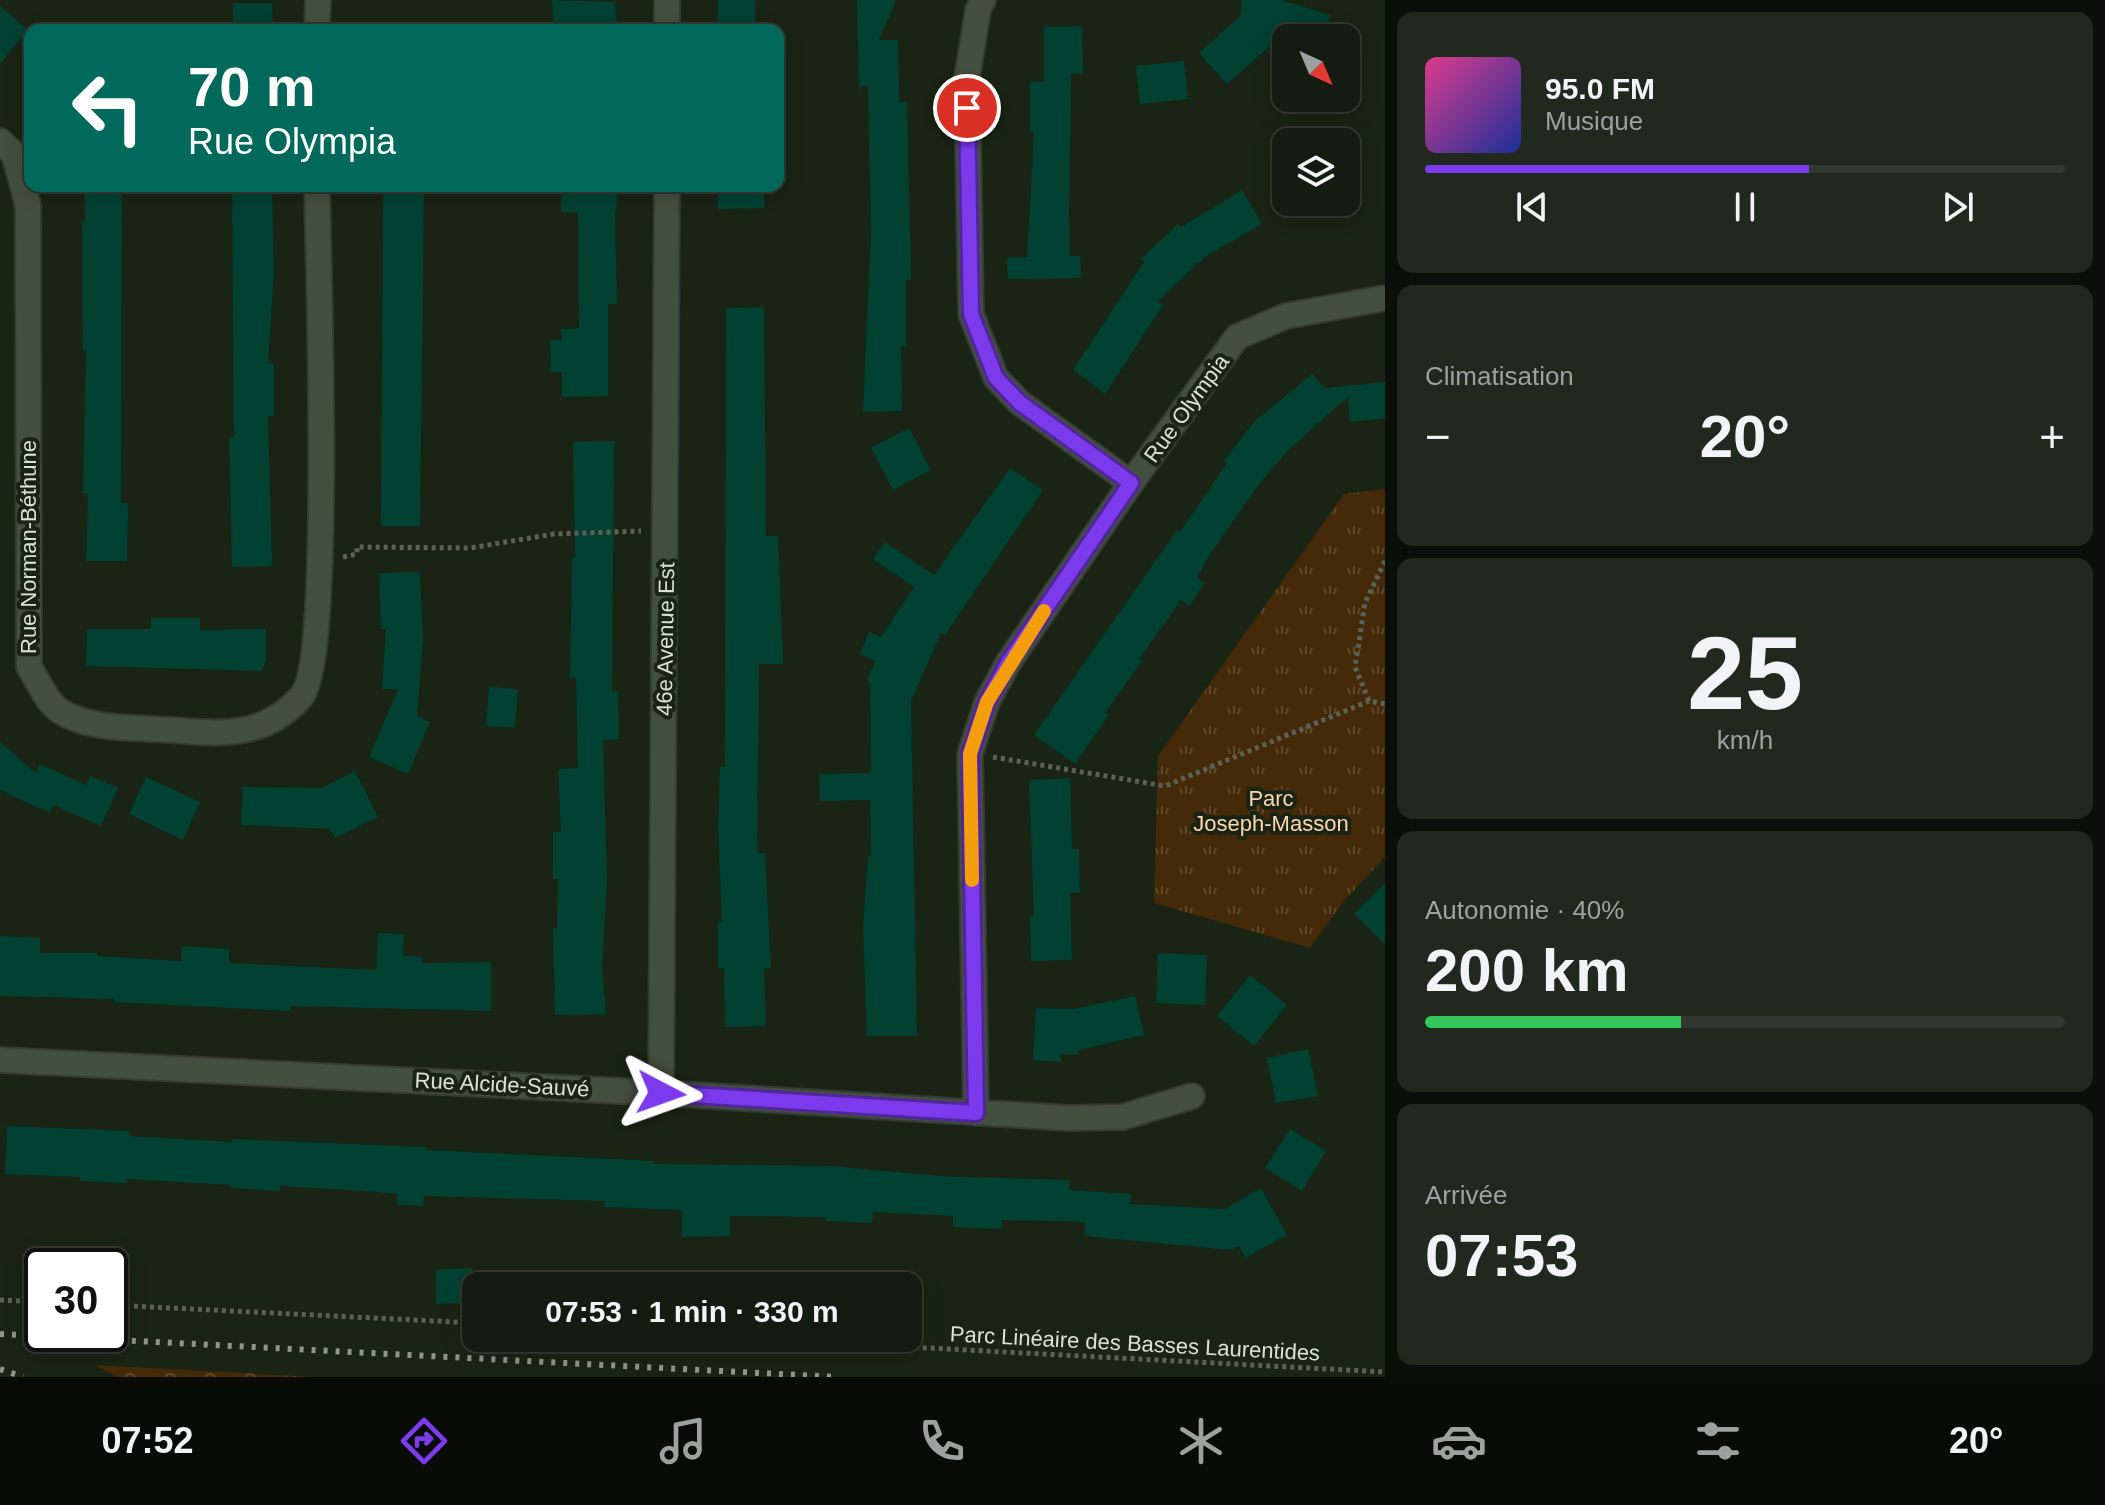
<!DOCTYPE html>
<html lang="fr">
<head>
<meta charset="utf-8">
<style>
	:root { --surface:#141b10; --page:#21281e; --text:#f1f3f6; --muted:#9da19f; --line:#333930; --accent:#7c3aed }
	body { margin:0; font-family:Helvetica,sans-serif; background:var(--page); color:var(--text); height:100vh; display:flex; flex-direction:column; font-size:30px; white-space:nowrap }
	* { box-sizing:border-box; margin:0 }
	p { font-size:26px; color:var(--muted) }
	.icon { flex:none; width:44px; height:44px; fill:none; stroke:currentColor; stroke-width:2; stroke-linecap:round; stroke-linejoin:round }
	.map { position:relative; flex:1; overflow:hidden }
	.drawer { display:flex; flex-direction:column; gap:12px; padding:12px; background:#0b0f09; width:720px }
	.drawer>* { flex:none }
	.top-card { position:absolute; left:24px; top:24px; width:760px; height:168px; border-radius:16px; box-shadow:0 4px 20px #0003,0 0 0 2px var(--line); background:#00695c; color:#fff; overflow:hidden }
	.needle { width:52px; rotate:136deg }
	.buttons { position:absolute; left:1272px; top:24px; display:grid; gap:16px }
	.buttons a { display:grid; place-items:center; width:88px; height:88px; border-radius:16px; background:var(--surface); box-shadow:0 4px 20px #0003,0 0 0 2px var(--line); font-size:40px }
	.speed { position:absolute; left:24px; top:1248px; display:flex; gap:16px; font-size:40px; font-weight:700; text-align:center }
	.speed>* { display:grid; place-content:center; width:104px; height:104px; border-radius:50%; background:var(--surface); box-shadow:0 4px 20px #0003,0 0 0 2px var(--line); line-height:1 }
	.speed .limit { border:4px solid #111; border-radius:12px; background:#fff; color:#111 }
	.pin { position:absolute; display:grid; place-items:center; width:68px; height:68px; color:#fff; margin:-34px; border:4px solid #fff; border-radius:50%; box-shadow:0 2px 8px #0007 }
	.me { position:absolute; width:88px; margin:-44px; rotate:94deg; stroke-linejoin:round; filter:drop-shadow(0 0 6px #0008) }
	.turn { display:flex; align-items:center; gap:28px; height:168px; padding:0 32px; font-size:36px }
	.turn .icon { width:104px; height:104px; stroke-width:2.5 }
	.turn b { display:block; font-size:56px; line-height:68px }
	.big { font-size:60px; font-weight:700; line-height:1.1 }
	.drawer .widget { flex:1; display:flex; flex-direction:column; justify-content:center; gap:12px; min-width:0; padding:0 28px; border-radius:16px; background:var(--page) }
	.drawer .dial { align-items:center; gap:0 }
	.dial b { font-size:104px; line-height:1 }
	.song { display:flex; align-items:center; gap:24px }
	.cover { width:96px; height:96px; border-radius:12px; background:linear-gradient(135deg,hsl(330 70% 55%),hsl(230 70% 35%)) }
	.played { height:8px; border-radius:4px; background:linear-gradient(90deg,var(--accent) 60%,var(--line) 60%) }
	.keys { display:flex; justify-content:space-around; direction:ltr }
	.heat { display:flex; justify-content:space-between; align-items:center; font-size:44px; direction:ltr }
	.charge { height:12px; border-radius:6px; background:linear-gradient(90deg,#34c759 40%,var(--line) 0) }
	.trip { position:absolute; left:462px; top:1272px; width:460px; height:80px; border-radius:16px; background:var(--surface); box-shadow:0 4px 20px #0003,0 0 0 2px var(--line); font-weight:700; line-height:80px; text-align:center }
	.dock { display:flex; height:128px; justify-content:space-around; align-items:center; background:#080b06; color:var(--muted) }
	.dock .icon { width:56px; height:56px }
	.dock .selected { color:var(--accent) }
	.dock b { font-size:36px; color:var(--text) }
	main { display:flex; flex:1; min-height:0 }
	.map>svg:first-child { display:block }
</style>
</head>
<body>
<main>
<div class="map">
<svg width="1385" height="1377" viewBox="0 0 1385 1377">
	<defs>
		<pattern id="forest-crowns" width="20" height="18" patternUnits="userSpaceOnUse" patternTransform="scale(2)"><rect width="20" height="18" fill="#442a08"/><path d="M2 6a3 3 0 1 1 6 0M12 15a3 3 0 1 1 6 0" fill="none" stroke="#5e492b"/></pattern>
		<pattern id="park-tufts" width="24" height="20" patternUnits="userSpaceOnUse" patternTransform="scale(2)"><rect width="24" height="20" fill="#442a08"/><path d="M3 7l-1-3M5 7V3M7 7l1-3M15 17l-1-3M17 17v-4M19 17l1-3" fill="none" stroke="#5e492b"/></pattern>
	</defs>
	<rect width="100%" height="100%" fill="#1a2415"/>
	<path fill="url(#forest-crowns)" d="M95 1365 314 1377H117Z"/>
	<path fill="url(#park-tufts)" d="M1385 489V857L1343 902 1310 948 1154 903 1158 756 1344 494Z"/>
	<path fill="#004131" d="M552 0 615 2 617 30H554Z
		M718 0H755V30H718Z
		M857 0H896L879 40H898L899 102H907L911 280H906V346H901L902 411 863 412 871 233 868 85 861 86 859 91Z
		M1242 0H1282L1330 15 1323 38 1282 35 1227 84 1199 53 1241 15Z
		M233 3H272L273 30H233Z
		M0 6 28 30 0 64Z
		M1082 26 1083 74H1071L1069 216 1070 256H1080L1081 278 1008 279 1007 258 1027 257 1034 132H1030V82H1044V27Z
		M1184 61 1188 99 1140 104 1136 66Z
		M85 186H122L121 503H128L127 561H86L88 493H83L86 350H83L82 222H85Z
		M232 186H272L274 271 268 364 274 363V416H268L272 566 232 567 229 438H234Z
		M562 186H619L615 215 617 304H608V396L562 397V372H551L550 340H562L561 329 579 328 578 213 561 212Z
		M718 186H764V208L718 209Z
		M383 189 424 191 420 526H381Z
		M1242 190 1262 224 1205 257 1158 301 1163 305 1105 394 1073 370 1144 262 1141 259 1178 224 1181 227Z
		M764 307 766 536H778L783 664H759L757 853H765L771 968H764L766 1026 725 1027 724 968H718V922H722L718 823 720 767H725L726 308Z
		M1312 374 1325 388 1385 382V418L1350 422 1348 397 1286 452 1257 487 1211 553 1197 577 1205 583 1189 606 1181 600 1139 659 1142 661 1105 713 1109 715 1075 764 1034 735 1177 530 1180 532 1227 463 1224 461 1254 422Z
		M909 428 931 470 893 490 871 448Z
		M614 441 612 691H618L619 739 603 740 607 878 602 967 606 1014 555 1015 553 928H557L558 879H553V832H561L558 769 578 768 576 678H570L572 558H575L573 442Z
		M1010 468 1043 490 945 635 941 633 911 701 917 1036H867L863 925 868 856H871L870 800 820 801 819 774 871 773 870 682 867 681 875 661 860 654 869 632 881 637 914 587 873 559 885 542 934 575Z
		M420 572 423 641 417 716 430 722 408 774 369 757 398 689H382L386 629H381L379 573Z
		M151 618H200V630L266 629V661L261 671 86 666 87 629H151Z
		M489 687 518 689 515 728 486 726Z
		M0 742 36 773 40 764 86 785 90 776 118 788 101 826 53 805 50 813 0 790Z
		M355 771 378 817 335 838 330 829 241 825 243 787 321 788Z
		M146 777 200 802 183 840 129 814Z
		M1070 778 1072 849H1079L1080 893H1070L1072 960 1031 961 1030 916H1034L1029 780Z
		M1385 883V944L1354 913Z
		M378 933 404 934 403 956 423 957 422 963 491 962V1011L291 1006 290 1011 114 1002V999L0 996V936L40 938V953H97V956L181 961 182 946 229 949V963L376 970Z
		M1158 953 1207 955 1205 1005 1156 1003Z
		M1250 975 1287 1005 1254 1046 1217 1016Z
		M1135 996 1144 1035 1078 1050V1055L1061 1054V1062L1033 1060 1036 1008 1073 1009Z
		M1308 1049 1318 1096 1276 1103 1267 1058Z
		M7 1126 129 1131V1136L232 1142V1139L426 1147V1150L654 1161 653 1164 829 1166 940 1176 1069 1180V1190L1131 1194 1130 1204 1225 1209 1261 1188 1287 1235 1245 1258 1239 1246 1231 1250 1084 1236 1085 1222 1002 1220 1001 1229 953 1227V1216L873 1212 872 1223 826 1221 827 1217 730 1216V1236L682 1237V1210L604 1207 605 1201 424 1196 423 1206 397 1205V1194L378 1192 280 1186V1191L230 1188V1185L127 1179 126 1183 80 1181V1177L5 1174Z
		M1290 1129 1326 1151 1302 1191 1265 1168Z
		M472 1268 473 1303 436 1304V1270Z"/>
	<g fill="none" stroke-linecap="round" stroke-linejoin="round">
		<defs>
			<path id="minor" d="M667 0V30
				M983 0 978 10 967 78 971 314 996 378 1020 403 1131 483
				M317 30 318 0
				M0 141 14 154 28 205 29 667C37 679 47 703 60 711 91 731 137 727 172 730 222 734 264 738 301 697 333 662 318 259 317 186
				M0 1060 661 1093 1068 1118 1123 1117 1192 1096
				M661 1093 667 186
				M976 1113 970 754 987 702 1008 663 1131 483 1237 337 1286 316 1385 298"/>
		</defs>
		<use href="#minor" stroke="#343c31" stroke-width="28"/>
		<path stroke="#5a6355" stroke-width="5" stroke-dasharray="4 4" stroke-linecap="butt" d="M343 557 357 554V547L470 548 554 534 641 531
			M1385 561 1365 603 1355 667 1369 701 1385 704
			M993 757 1165 786 1369 701
			M0 1300 42 1302
			M110 1305 476 1323
			M739 1338 1385 1372"/>
		<use href="#minor" stroke="#44503f" stroke-width="24"/>
		<path stroke="#8f978b" stroke-width="6" stroke-dasharray="4 8" stroke-linecap="butt" d="M0 1334 838 1377
			M0 1369 23 1377"/>
	</g>
	<g fill="none" stroke-linecap="round" stroke-linejoin="round">
		<defs>
			<path id="route" d="M661 1093 976 1113 970 754 987 702 1008 663 1131 483 1020 403 996 378 971 314 967 108"/>
		</defs>
		<use href="#route" stroke="#51269a" stroke-width="20"/>
		<use href="#route" stroke="#7c3aed" stroke-width="14"/>
		<path stroke="#f59e0b" stroke-width="14" d="M972 880 970 754 987 702 1044 611"/>
	</g>
	<g text-anchor="middle" stroke-width="8" stroke-linejoin="round" paint-order="stroke">
		<g font-size="22" fill="#dae1d7" stroke="#1a2415">
			<text transform="translate(1186 408) rotate(-54)" y="8">Rue Olympia</text>
			<text transform="translate(28 547) rotate(-90)" y="8">Rue Norman-Béthune</text>
			<text transform="translate(665 639) rotate(-89)" y="8">46e Avenue Est</text>
			<text transform="translate(502 1084) rotate(3)" y="8">Rue Alcide-Sauvé</text>
			<text transform="translate(1135 1343) rotate(3)" y="8">Parc Linéaire des Basses Laurentides</text>
		</g>
		<g font-size="22" fill="#fcd6ad" stroke="#1a2415">
			<text x="1271" y="806">Parc<tspan x="1271" dy="25">Joseph-Masson</tspan></text>
		</g>
	</g>
</svg>
<div class="buttons">
<a><svg class="needle" viewBox="-14 -14 28 28"><path d="M0-13l5 13h-10z" fill="#e53935"/><path d="M0 13l5-13h-10z" fill="#9da19f"/></svg></a>
<a><svg class="icon" aria-label="layers" viewBox="0 0 24 24"><path d="M12 4l9 5-9 5-9-5zM3 14l9 5 9-5"/></svg></a>
</div>
<div class="speed"><div class="limit">30</div></div>
<div class="pin" style="left:967px;top:108px;background:#d93025"><svg class="icon" aria-label="arrive" viewBox="0 0 24 24"><path d="M6 21V4h12l-3 4 3 4H6"/></svg></div>
<svg class="me" style="left:661px;top:1093px" viewBox="-20 -20 40 40"><path d="M0-17L14 15 0 8-14 15z" fill="#7c3aed" stroke="#fff" stroke-width="4"/></svg>
<div class="trip">07:53 · 1 min · 330 m</div>
<div class="top-card">
<div class="turn"><svg class="icon" aria-label="left" viewBox="0 0 24 24"><path d="M17 20v-9H6M10 6l-5 5 5 5"/></svg><div><b>70 m</b>Rue Olympia</div></div>
</div>
</div>
<section class="drawer">
<div class="widget">
<div class="song"><i class="cover"></i><div><b>95.0 FM</b><p>Musique</p></div></div>
<div class="played"></div>
<div class="keys"><svg class="icon" aria-label="previous" viewBox="0 0 24 24"><path d="M18 5L8 12l10 7zM5 5v14"/></svg><svg class="icon" aria-label="pause" viewBox="0 0 24 24"><path d="M8 5v14M16 5v14"/></svg><svg class="icon" aria-label="next" viewBox="0 0 24 24"><path d="M6 5l10 7-10 7zM19 5v14"/></svg></div>
</div>
<div class="widget"><p>Climatisation</p>
<div class="heat"><a>−</a><b class="big">20°</b><a>+</a></div>
</div>
<div class="widget dial"><b>25</b><p>km/h</p></div>
<div class="widget"><p>Autonomie · 40%</p><b class="big">200 km</b><div class="charge"></div></div>
<div class="widget"><p>Arrivée</p><b class="big">07:53</b></div>
</section>
</main>
<nav class="dock">
<b>07:52</b>
<svg class="icon selected" aria-label="directions" viewBox="0 0 24 24"><path d="M12 3l9 9-9 9-9-9zM9 14v-3h6M13 9l2 2-2 2"/></svg>
<svg class="icon" aria-label="music" viewBox="0 0 24 24"><path d="M9 18V5l10-2v13"/><circle cx="6" cy="18" r="3"/><circle cx="16" cy="16" r="3"/></svg>
<svg class="icon" aria-label="phone" viewBox="0 0 24 24"><path d="M5 4h4l2 5-3 2q2 4 5 5l2-3 5 2v4C11 20 4 13 5 4z"/></svg>
<svg class="icon" aria-label="climate" viewBox="0 0 24 24"><path d="M12 3v18M4 7l16 10M4 17L20 7"/></svg>
<svg class="icon" aria-label="car" viewBox="0 0 24 24"><path d="M5 17H2v-5l4-1 3-4h7l3 4 3 1v5h-3M9 17h6M6 11h13"/><circle cx="7" cy="17" r="2"/><circle cx="17" cy="17" r="2"/></svg>
<svg class="icon" aria-label="filters" viewBox="0 0 24 24"><path d="M4 7h16M4 17h16"/><circle cx="9" cy="7" r="2"/><circle cx="15" cy="17" r="2"/></svg>
<b>20°</b>
</nav>
</body>
</html>
